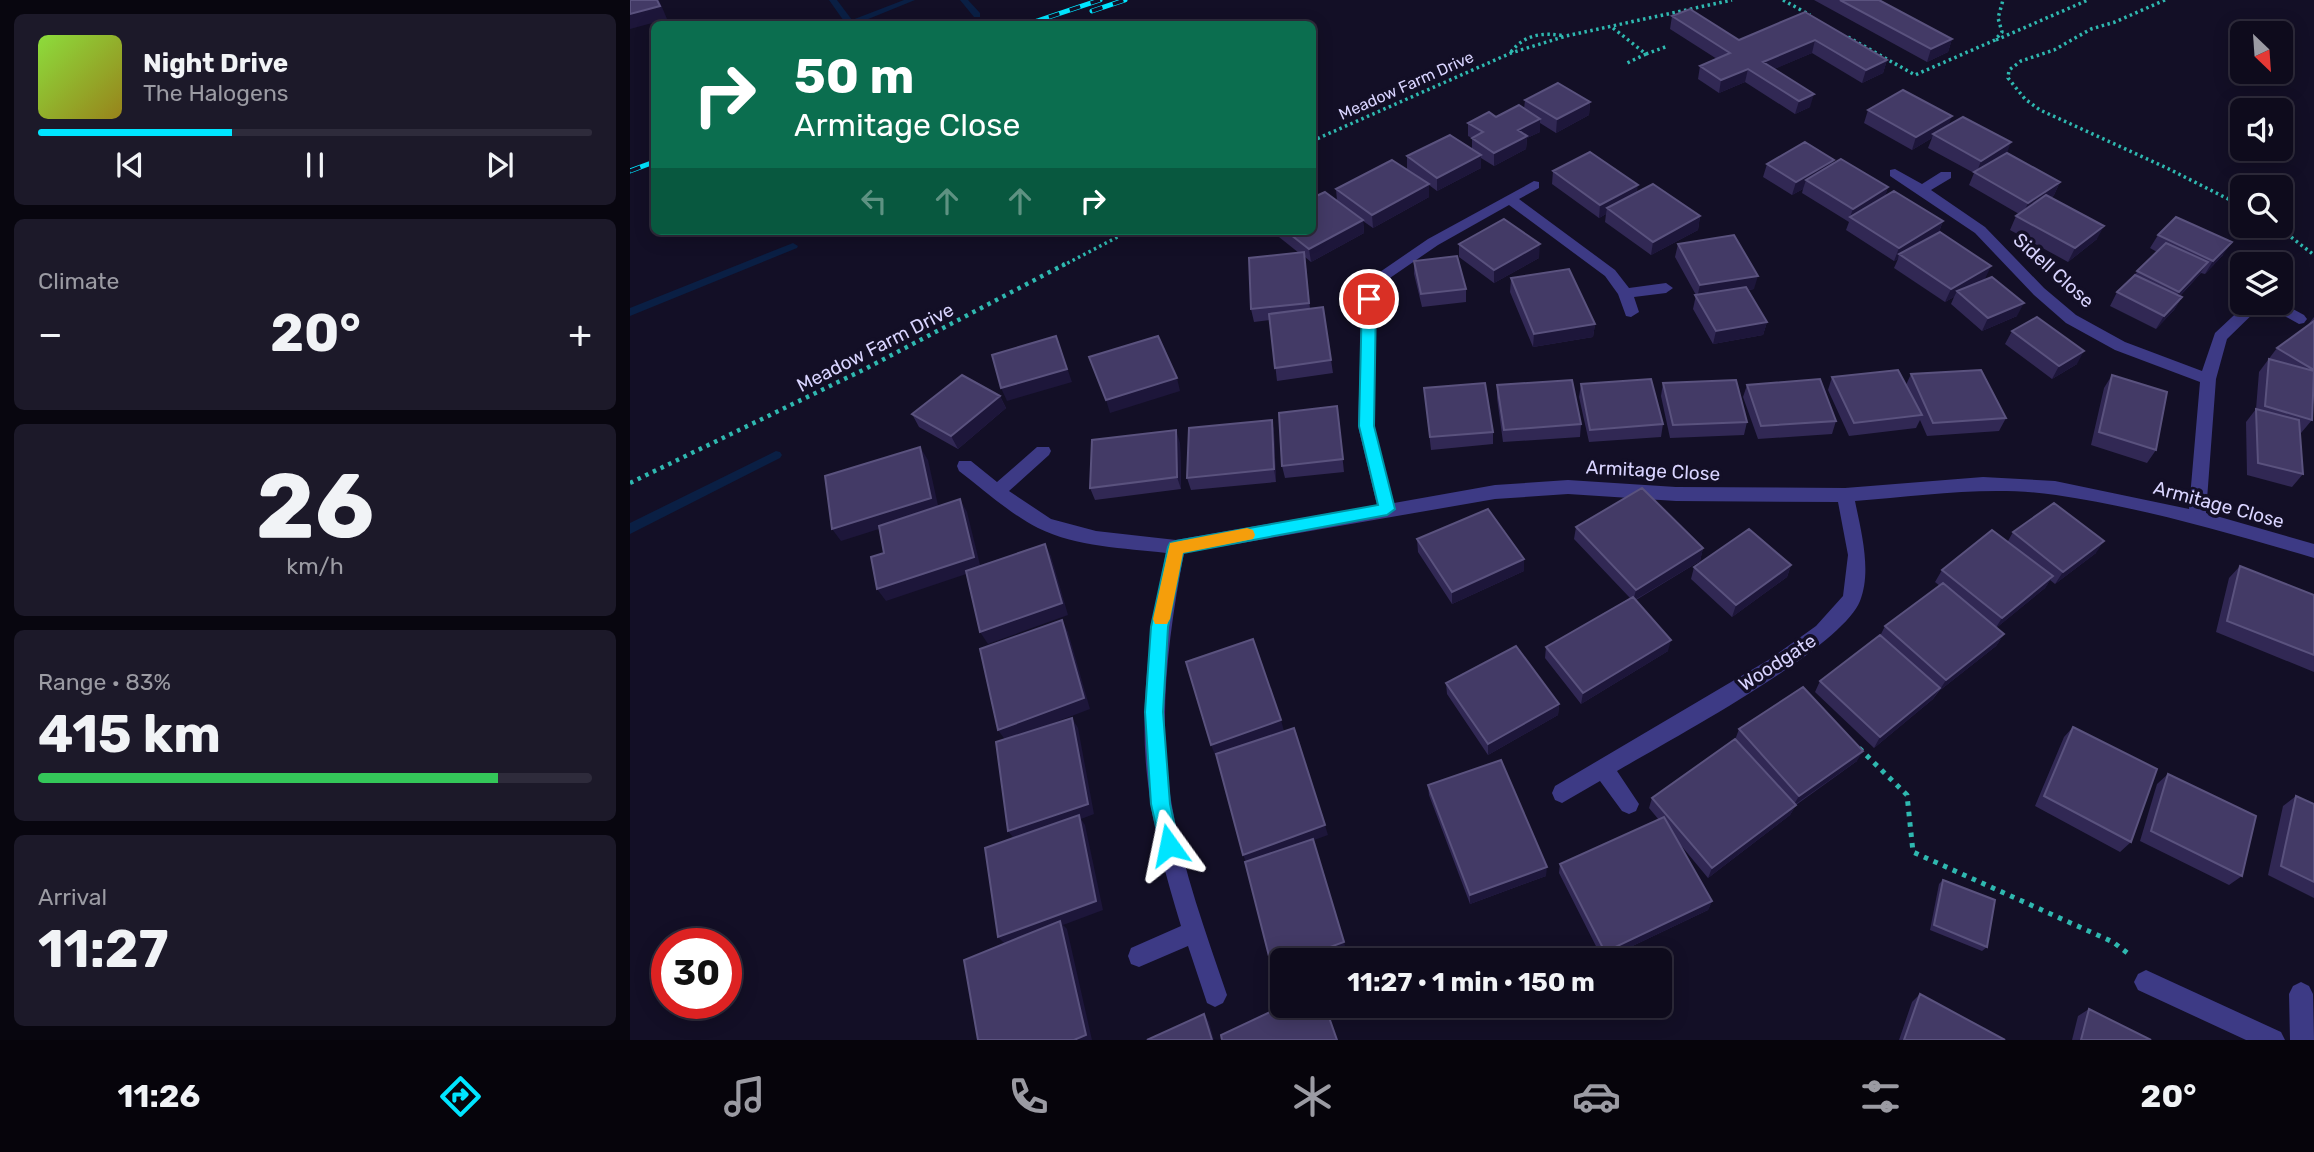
<!DOCTYPE html>
<html lang="en">
<head>
<meta charset="utf-8">
<style>
	:root { --surface:#0e0b1c; --page:#1c1929; --text:#f1f3f6; --muted:#9b9ba3; --line:#2e2b3b; --accent:#00e5ff }
	body { margin:0; font-family:Rubik,sans-serif; background:var(--page); color:var(--text); height:100vh; display:flex; flex-direction:column; font-size:26px; white-space:nowrap }
	* { box-sizing:border-box; margin:0 }
	p { font-size:23px; color:var(--muted) }
	.icon { flex:none; width:38px; height:38px; fill:none; stroke:currentColor; stroke-width:2; stroke-linecap:round; stroke-linejoin:round }
	.map { position:relative; flex:1; overflow:hidden }
	.details { display:flex; flex-direction:column; gap:14px; padding:14px; background:#08060f; width:630px }
	.details>* { flex:none }
	.banner { position:absolute; left:21px; top:21px; width:665px; height:214px; border-radius:10px; box-shadow:0 4px 18px #0003,0 0 0 2px var(--line); background:#0b6e4f; color:#fff; overflow:hidden }
	.needle { width:46px; rotate:155deg }
	.controls { position:absolute; left:1600px; top:21px; display:grid; gap:14px }
	.controls a { display:grid; place-items:center; width:63px; height:63px; border-radius:10px; background:var(--surface); box-shadow:0 4px 18px #0003,0 0 0 2px var(--line); font-size:35px }
	.speed { position:absolute; left:21px; top:928px; display:flex; gap:14px; font-size:35px; font-weight:700; text-align:center }
	.speed>* { display:grid; place-content:center; width:91px; height:91px; border-radius:50%; background:var(--surface); box-shadow:0 4px 18px #0003,0 0 0 2px var(--line); line-height:1 }
	.speed .limit { border:10px solid #d22; background:#fff; color:#111 }
	.pin { position:absolute; display:grid; place-items:center; width:60px; height:60px; color:#fff; margin:-30px; border:4px solid #fff; border-radius:50%; box-shadow:0 2px 7px #0007 }
	.me { position:absolute; width:77px; margin:-38px; rotate:348deg; stroke-linejoin:round; filter:drop-shadow(0 0 5px #0008) }
	.turn { display:flex; align-items:center; gap:24px; height:147px; padding:0 28px; font-size:32px }
	.turn .icon { width:91px; height:91px; stroke-width:2.5 }
	.turn b { display:block; font-size:49px; line-height:60px }
	.lanes { display:flex; align-items:center; height:66px; padding:0 28px; background:#0003; justify-content:center; gap:35px; direction:ltr }
	.lanes .off { opacity:.35 }
	.big { font-size:52px; font-weight:700; line-height:1.1 }
	.details .tile { flex:1; display:flex; flex-direction:column; justify-content:center; gap:10px; min-width:0; padding:0 24px; border-radius:10px; background:var(--page) }
	.details .dial { align-items:center; gap:0 }
	.dial b { font-size:91px; line-height:1 }
	.song { display:flex; align-items:center; gap:21px }
	.cover { width:84px; height:84px; border-radius:10px; background:linear-gradient(135deg,hsl(90 70% 55%),hsl(50 70% 35%)) }
	.played { height:7px; border-radius:4px; background:linear-gradient(90deg,var(--accent) 35%,var(--line) 35%) }
	.keys { display:flex; justify-content:space-around; direction:ltr }
	.heat { display:flex; justify-content:space-between; align-items:center; font-size:38px; direction:ltr }
	.charge { height:10px; border-radius:5px; background:linear-gradient(90deg,#34c759 83%,var(--line) 0) }
	.trip { position:absolute; left:640px; top:948px; width:402px; height:70px; border-radius:10px; background:var(--surface); box-shadow:0 4px 18px #0003,0 0 0 2px var(--line); font-weight:700; line-height:70px; text-align:center }
	.tabs { display:flex; height:112px; justify-content:space-around; align-items:center; background:#06040b; color:var(--muted) }
	.tabs .icon { width:49px; height:49px }
	.tabs .current { color:var(--accent) }
	.tabs b { font-size:32px; color:var(--text) }
	main { display:flex; flex:1; min-height:0 }
	.map>svg:first-child { display:block }
</style>
</head>
<body>
<main>
<section class="details">
<div class="tile">
<div class="song"><i class="cover"></i><div><b>Night Drive</b><p>The Halogens</p></div></div>
<div class="played"></div>
<div class="keys"><svg class="icon" aria-label="previous" viewBox="0 0 24 24"><path d="M18 5L8 12l10 7zM5 5v14"/></svg><svg class="icon" aria-label="pause" viewBox="0 0 24 24"><path d="M8 5v14M16 5v14"/></svg><svg class="icon" aria-label="next" viewBox="0 0 24 24"><path d="M6 5l10 7-10 7zM19 5v14"/></svg></div>
</div>
<div class="tile"><p>Climate</p>
<div class="heat"><a>−</a><b class="big">20°</b><a>+</a></div>
</div>
<div class="tile dial"><b>26</b><p>km/h</p></div>
<div class="tile"><p>Range · 83%</p><b class="big">415 km</b><div class="charge"></div></div>
<div class="tile"><p>Arrival</p><b class="big">11:27</b></div>
</section>
<div class="map">
<svg width="1684" height="1040" viewBox="0 0 1684 1040">
	<rect width="100%" height="100%" fill="#130f26"/>
	<g fill="none" stroke-linecap="round" stroke-linejoin="round">
		<path fill="#0a1f44" fill-rule="evenodd" d="M199 0H207L222 20 274 0H285L226 24H216Z
			M330 0H338L350 13V17H344Z
			M163 243 168 246 167 248 0 316V308Z
			M146 451 150 452 152 455 150 458 0 534V523Z"/>
		<path stroke="#2fb8b0" stroke-width="3.5" stroke-dasharray="2.5 3.5" stroke-linecap="butt" d="M1153 0 1180 15
			M1535 0 1485 22 1461 29 1424 50 1391 61 1379 70 1378 78 1395 99 1410 110 1537 168 1612 206
			M983 28 1016 54 995 64
			M1218 37 1285 75 1365 40 1372 32 1368 18 1373 0
			M1366 40 1458 0
			M881 52C895 34 913 32 935 36
			M1016 54 1038 46
			M682 141 881 53 936 36 1102 0
			M1647 226 1684 255
			M432 266 499 231"/>
		<path stroke="#2fb8b0" stroke-width="4.5" stroke-dasharray="3.5 5" stroke-linecap="butt" d="M0 483 235 369 435 264"/>
		<path stroke="#2fb8b0" stroke-width="5" stroke-dasharray="4.5 6" stroke-linecap="butt" d="M1229 748 1277 795 1283 852 1483 942 1500 955"/>
		<path fill="#3d3a85" fill-rule="evenodd" d="M1265 169 1292 184 1311 172H1321V178L1301 190 1355 227 1414 288 1446 315 1495 342 1572 371 1585 333 1617 303 1650 302 1674 315 1677 319 1674 323 1669 324 1633 304 1597 339 1586 379 1576 513 1684 544V558C1599 533 1514 508 1426 495 1360 485 1291 496 1225 501 1231 531 1242 571 1230 601 1211 649 1038 741 987 771L1009 804 1006 811 999 814 992 811 970 781 932 803 925 800 922 793 925 786 1140 659 1186 626 1213 596 1218 555 1208 502 1046 501 938 494 865 499 554 553C538 636 527 722 542 806 553 871 576 933 597 995L593 1003 585 1007 577 1003 558 946 509 967 501 964 498 956 501 948 551 926C536 877 522 827 517 775 509 701 521 626 536 553 495 548 446 547 408 528 379 513 354 490 329 471L327 466 329 461H341L367 482 407 447H419L421 451 419 455 379 491 421 519 466 531 546 540 747 505 728 426 732 299 747 274 798 239 904 181 909 182V188L889 199 985 270 999 288 1036 283 1043 288 1036 293 1004 297 1009 312 1001 317 996 316 988 294 975 276 879 205 808 245 757 280 746 299 744 426 764 503 865 485 938 480 1046 487 1215 488 1353 477 1425 481 1559 509 1570 382 1485 350 1436 323 1404 295 1345 233 1260 176V170Z
			M1650 277 1656 279 1658 282 1656 285 1650 287Z
			M1516 970 1651 1032 1655 1040H1616L1508 990 1504 982 1508 974Z
			M1671 982 1679 986 1683 994 1684 1040H1660L1659 994 1663 986Z"/>
		<defs>
			<path id="rail" d="M462 11 495 0
				M398 24 470 0
				M0 171 24 162"/>
		</defs>
		<use href="#rail" stroke="#00e5ff" stroke-width="5"/>
		<use href="#rail" stroke="#130f26" stroke-width="3.5" stroke-dasharray="11" stroke-linecap="butt"/>
	</g>
	<path fill="#312854" d="M1184 0H1249L1322 39 1318 52 1297 62Z
		M1175 12 1257 60 1253 73 1232 83 1182 53 1144 69 1180 107 1165 114 1115 82 1089 93 1068 79 1070 66 1087 59 1040 29 1042 16 1109 40Z
		M895 100 960 102 959 115 926 133 910 123V132L897 138 896 149 864 166 851 158V168L807 191 799 185V197L743 228 733 221 734 233 681 262 675 257 680 309 693 307 703 373 647 381 640 320 624 322 621 309 669 253 644 233V231H682L707 201 706 189 793 180 777 169V156L842 149V138L838 136V123L866 117 894 109Z
		M1238 110 1318 125 1377 153 1430 182 1424 195 1421 198 1467 239 1438 262 1380 230 1386 216 1389 214 1339 185 1344 173 1298 148 1302 138 1282 150 1234 123Z
		M1137 164H1203L1258 187 1255 196 1313 221 1309 232 1355 279 1352 281 1387 316 1352 331 1321 304 1324 297 1315 302 1264 268 1268 259 1264 261 1216 230 1219 222 1172 193 1173 189 1162 195 1133 177Z
		M923 171 1007 192 1070 216 1068 230 1021 255 975 222 976 214 969 218 922 184Z
		M1528 235 1593 255 1575 274 1571 273 1550 296 1552 297 1544 310 1526 329 1480 306 1487 292 1527 252 1520 248Z
		M829 244 909 258 864 283 829 257Z
		M1048 244 1124 289 1118 290 1137 322 1133 335 1083 344 1063 309 1066 295 1045 257Z
		M784 261 836 289V302L792 307 784 274Z
		M881 278 965 324 963 337 903 347 880 292Z
		M1684 317V389L1682 420 1671 433 1670 432 1673 474 1662 487 1617 475 1616 422 1626 409 1629 372 1647 348 1677 326Z
		M1382 331 1447 364 1422 379 1375 344Z
		M1281 374 1376 418 1369 431 1297 436 1290 420 1286 428 1219 436 1198 390 1202 377 1276 385Z
		M1482 375 1526 450 1517 463 1461 445 1474 388Z
		M1033 383 1117 422 1114 435 1040 438 1031 396Z
		M951 384 1033 424 1031 437 959 442 949 397Z
		M867 385 951 424 950 437 873 442 867 398Z
		M1117 385 1206 421 1202 434 1128 439 1113 397Z
		M794 388 863 432V444L801 450Z
		M370 396 376 408 328 449 289 427 282 414Z
		M707 406 714 472 655 478 652 466Z
		M642 420 644 432 646 482 561 490 557 478Z
		M550 443 551 489 465 500 460 488Z
		M946 527 1073 548 1070 561 1006 600 1038 651 951 704 915 658 916 647 1000 598 944 539Z
		M1383 532 1466 553 1425 584 1420 580 1415 588 1366 628 1374 634 1366 646 1309 691 1303 699 1244 748 1185 692 1190 681 1250 636 1255 626 1310 586 1305 582 1312 570 1378 541Z
		M787 539 894 559V571L822 604 788 552Z
		M1161 565 1157 577 1102 617 1061 579 1064 567Z
		M1610 566 1684 595V672L1586 632 1599 578Z
		M816 683 929 704 928 715 858 755 817 694Z
		M1443 727 1501 842 1490 852 1405 806 1434 737Z
		M1109 729 1227 761 1166 805 1160 815 1078 878 1049 843 1082 901 1078 910 973 960 929 873 930 864 1029 820 1019 808 1022 798 1105 740Z
		M1538 774 1612 876 1599 885 1510 841 1527 784Z
		M798 785 916 876 840 904 799 795Z
		M1666 796 1684 804V898L1638 875 1653 806Z
		M1313 880 1357 947 1352 951 1300 930 1309 884Z
		M1290 994 1375 1040H1269L1282 1002Z
		M1459 1009 1521 1040H1442L1448 1016Z"/>
	<path fill="#1d163a" d="M27 0H29L37 19 0 29V14Z
		M1322 39 1318 52 1297 62 1301 49Z
		M1185 40 1182 53 1130 75 1133 62Z
		M1257 60 1253 73 1232 83 1236 70Z
		M1118 69 1115 82 1089 93 1091 80Z
		M1184 94 1180 107 1165 114 1169 101Z
		M960 102 959 115 926 133 927 119Z
		M1322 116 1317 129 1303 134 1302 138 1282 150 1286 137Z
		M910 119V132L897 138 896 149 864 166V153L888 130Z
		M1381 142 1376 156 1346 174 1351 161Z
		M851 155V168L807 191V178Z
		M1204 160 1201 173 1176 180 1173 189 1162 195 1166 182Z
		M1430 182 1424 195 1392 216 1398 203Z
		M799 184V197L743 228 742 215Z
		M1008 185 1006 198 977 208 976 214 969 218 970 205Z
		M1258 187 1254 200 1220 217 1223 209Z
		M1070 216 1068 230 1021 255 1023 242Z
		M733 220 734 233 681 262 679 249Z
		M1313 221 1308 234 1269 254 1268 259 1264 261 1269 248Z
		M1474 226 1467 239 1438 262 1445 248Z
		M1602 242 1593 255 1575 274 1583 261Z
		M910 244 909 258 864 283V270Z
		M1578 262 1569 275 1541 305 1549 292Z
		M1361 266 1355 279 1330 294 1327 291 1324 297 1315 302 1321 289Z
		M1128 276 1124 289 1067 298 1070 285Z
		M1552 297 1544 310 1526 329 1534 316Z
		M1394 303 1387 316 1352 331 1358 318Z
		M1137 322 1133 335 1083 344 1086 331Z
		M965 324 963 337 903 347 904 334Z
		M426 336 442 382 377 401 371 388Z
		M1454 351 1447 364 1422 379 1429 366Z
		M547 378 550 391 480 413 476 400Z
		M370 396 376 408 328 449 321 436Z
		M642 420 644 432 646 482 644 469Z
		M546 430 550 443 551 489 547 477Z
		M290 447 298 460 309 510 211 541 202 529Z
		M330 499 337 512 351 569 256 601 247 589Z
		M1474 541 1466 553 1425 584 1433 572Z
		M415 544 421 556 438 615 358 644 350 632Z
		M1073 548 1070 561 1003 601 1006 590Z
		M894 559V571L822 604V592Z
		M1161 565 1157 577 1102 617 1106 605Z
		M1423 576 1415 588 1365 629 1372 618Z
		M432 620 438 632 460 709 376 741 368 730Z
		M1374 634 1366 646 1309 691 1316 680Z
		M1041 640 1038 651 951 704 953 693Z
		M1310 688 1303 699 1244 748 1250 737Z
		M929 704 928 715 858 755V744Z
		M442 718 448 728 464 814 451 819 455 825 473 910 433 925 437 929 462 1040H444L377 946 368 937 386 841 378 831Z
		M651 720 654 731 585 755 581 745Z
		M1233 751 1227 761 1163 806 1169 796Z
		M1166 805 1160 815 1078 878 1082 868Z
		M695 825 698 835 617 864 613 855Z
		M917 867 916 876 840 904V895Z
		M1082 901 1078 910 973 960 975 952Z
		M714 942 716 950 687 961H662Z
		M653 964V973L645 976 642 968Z
		M574 1014 579 1022 584 1040H582Z"/>
	<path fill="#433a66" stroke="#5a527e" stroke-width="2" d="M0 0H27L30 6 0 14Z
		M1210 0H1249L1322 39 1301 49Z
		M1060 9 1109 40 1175 12 1257 60 1236 70 1185 40 1133 62 1184 94 1169 101 1118 69 1091 80 1070 66 1100 53 1042 16Z
		M928 83 960 102 927 119 895 100Z
		M1273 90 1322 116 1286 137 1238 110Z
		M889 105 910 119 888 130 897 136 864 153 842 138 853 132 838 123 859 112 866 117Z
		M1333 117 1381 142 1351 161 1303 134Z
		M820 135 851 155 807 178 777 156Z
		M1175 142 1204 160 1166 182 1137 164Z
		M960 152 1008 185 970 205 923 171Z
		M1377 153 1430 182 1398 203 1344 172Z
		M1211 159 1258 187 1223 209 1176 180Z
		M762 160 799 184 742 215 706 189Z
		M1023 184 1070 216 1023 242 977 208Z
		M1264 191 1313 221 1269 248 1220 217Z
		M695 192 733 220 679 249 656 231H682V198Z
		M1416 195 1474 226 1445 248 1386 216Z
		M1546 217 1602 242 1583 261 1528 235Z
		M874 219 910 244 864 270 829 244Z
		M1310 232 1361 266 1321 289 1269 254Z
		M1104 235 1128 276 1070 285 1048 244Z
		M1536 243 1578 262 1549 292 1507 271Z
		M674 252 679 303 621 309 619 258Z
		M827 256 836 289 791 294 784 261Z
		M939 269 965 324 904 334 881 278Z
		M1505 275 1552 297 1534 316 1487 292Z
		M1362 277 1394 303 1358 318 1327 291Z
		M1116 287 1137 322 1086 331 1065 295Z
		M693 307 701 360 645 368 639 314Z
		M1407 317 1454 351 1429 366 1382 331Z
		M1684 321V370L1647 348Z
		M426 336 437 369 371 388 362 355Z
		M528 336 547 378 476 400 459 357Z
		M1639 359 1684 371 1682 420 1635 406Z
		M1268 370 1292 415 1224 423 1202 377Z
		M1351 370 1376 418 1303 423 1281 374Z
		M332 375 370 396 321 436 282 414Z
		M1482 375 1537 392 1526 450 1469 432Z
		M1021 379 1033 424 960 430 951 384Z
		M1190 379 1206 421 1131 426 1117 385Z
		M942 380 951 424 874 430 867 385Z
		M1106 380 1117 422 1043 425 1033 383Z
		M855 383 863 432 800 437 794 388Z
		M707 406 713 459 652 466 649 413Z
		M1626 409 1669 420 1673 474 1628 463Z
		M642 420 644 469 557 478 559 428Z
		M546 430 547 477 460 488 462 440Z
		M290 447 301 498 202 529 195 476Z
		M1012 488 1073 548 1006 590 946 527Z
		M330 499 344 557 247 589 241 557 254 553 249 526Z
		M1424 503 1474 541 1433 572 1383 532Z
		M858 509 894 559 822 592 787 539Z
		M1119 529 1161 565 1106 605 1064 567Z
		M1362 530 1423 576 1372 618 1312 570Z
		M415 544 432 603 350 632 336 571Z
		M1610 566 1684 595V655L1597 621Z
		M1313 583 1374 634 1316 680 1255 626Z
		M1003 597 1041 640 953 693 916 647Z
		M432 620 454 698 368 730 350 649Z
		M1250 635 1310 688 1250 737 1190 681Z
		M623 639 651 720 581 745 556 662Z
		M886 646 929 704 858 744 816 683Z
		M1173 687 1233 751 1169 796 1109 729Z
		M442 718 458 804 378 831 366 742Z
		M1443 727 1527 769 1501 842 1414 796Z
		M664 728 695 825 613 855 586 754Z
		M1105 739 1166 805 1082 868 1022 798Z
		M871 760 917 867 840 895 798 785Z
		M1538 774 1626 816 1612 876 1521 831Z
		M1666 796 1684 804V882L1651 866Z
		M449 815 466 901 368 937 355 848Z
		M1034 817 1082 901 975 952 930 864Z
		M683 839 714 942 662 961H653V964L642 968 615 862Z
		M1313 880 1365 900 1357 947 1304 925Z
		M430 921 456 1035 444 1040H348L334 960Z
		M1290 994 1375 1040H1274Z
		M653 1006H695L707 1040H592L591 1035Z
		M1459 1009 1521 1040H1451Z
		M574 1014 582 1040H517Z"/>
	<path fill="#00e5ff" stroke="#0095a6" stroke-width="2" d="M739 294 746 299 744 426 765 509 757 515 553 553 538 627 533 712 540 804 549 845 546 852 539 855 532 852 521 804 515 712 521 627 538 547 540 543 546 541 748 505 729 426 732 299Z"/>
	<path fill="#f59e0b" d="M617 528 623 530 625 535 623 539 553 553 540 619 537 624H525L523 619 540 543Z"/>
	<g text-anchor="middle" stroke-width="7" stroke-linejoin="round" paint-order="stroke">
		<g font-size="16" fill="#d9d4ff" stroke="#130f26">
			<text transform="translate(776 85) rotate(-24)" y="6">Meadow Farm Drive</text>
		</g>
		<g font-size="19" fill="#d9d4ff" stroke="#130f26">
			<text transform="translate(1424 270) rotate(42)" y="7">Sidell Close</text>
			<text transform="translate(245 347) rotate(-27)" y="7">Meadow Farm Drive</text>
			<text transform="translate(1023 470) rotate(3)" y="7">Armitage Close</text>
			<text transform="translate(1589 504) rotate(15)" y="7">Armitage Close</text>
			<text transform="translate(1147 662) rotate(-33)" y="7">Woodgate</text>
		</g>
	</g>
</svg>
<div class="controls">
<a><svg class="needle" viewBox="-14 -14 28 28"><path d="M0-13l5 13h-10z" fill="#e53935"/><path d="M0 13l5-13h-10z" fill="#9b9ba3"/></svg></a>
<a><svg class="icon" aria-label="sound" viewBox="0 0 24 24"><path d="M4 9h4l5-4v14l-5-4H4zM17 9q2 3 0 6"/></svg></a>
<a><svg class="icon" aria-label="search" viewBox="0 0 24 24"><circle cx="10" cy="10" r="6"/><path d="M15 15l6 6"/></svg></a>
<a><svg class="icon" aria-label="layers" viewBox="0 0 24 24"><path d="M12 4l9 5-9 5-9-5zM3 14l9 5 9-5"/></svg></a>
</div>
<div class="speed"><div class="limit">30</div></div>
<div class="pin" style="left:739px;top:299px;background:#d93025"><svg class="icon" aria-label="arrive" viewBox="0 0 24 24"><path d="M6 21V4h12l-3 4 3 4H6"/></svg></div>
<svg class="me" style="left:539px;top:845px" viewBox="-20 -20 40 40"><path d="M0-17L14 15 0 8-14 15z" fill="#00e5ff" stroke="#fff" stroke-width="4"/></svg>
<div class="trip">11:27 · 1 min · 150 m</div>
<div class="banner">
<div class="turn"><svg class="icon" aria-label="right" viewBox="0 0 24 24"><path d="M7 20v-9h11M14 6l5 5-5 5"/></svg><div><b>50 m</b>Armitage Close</div></div>
<div class="lanes"><svg class="icon off" aria-label="left" viewBox="0 0 24 24"><path d="M17 20v-9H6M10 6l-5 5 5 5"/></svg><svg class="icon off" aria-label="ahead" viewBox="0 0 24 24"><path d="M12 20V5M6 11l6-6 6 6"/></svg><svg class="icon off" aria-label="ahead" viewBox="0 0 24 24"><path d="M12 20V5M6 11l6-6 6 6"/></svg><svg class="icon" aria-label="right" viewBox="0 0 24 24"><path d="M7 20v-9h11M14 6l5 5-5 5"/></svg></div>
</div>
</div>
</main>
<nav class="tabs">
<b>11:26</b>
<svg class="icon current" aria-label="directions" viewBox="0 0 24 24"><path d="M12 3l9 9-9 9-9-9zM9 14v-3h6M13 9l2 2-2 2"/></svg>
<svg class="icon" aria-label="music" viewBox="0 0 24 24"><path d="M9 18V5l10-2v13"/><circle cx="6" cy="18" r="3"/><circle cx="16" cy="16" r="3"/></svg>
<svg class="icon" aria-label="phone" viewBox="0 0 24 24"><path d="M5 4h4l2 5-3 2q2 4 5 5l2-3 5 2v4C11 20 4 13 5 4z"/></svg>
<svg class="icon" aria-label="climate" viewBox="0 0 24 24"><path d="M12 3v18M4 7l16 10M4 17L20 7"/></svg>
<svg class="icon" aria-label="car" viewBox="0 0 24 24"><path d="M5 17H2v-5l4-1 3-4h7l3 4 3 1v5h-3M9 17h6M6 11h13"/><circle cx="7" cy="17" r="2"/><circle cx="17" cy="17" r="2"/></svg>
<svg class="icon" aria-label="filters" viewBox="0 0 24 24"><path d="M4 7h16M4 17h16"/><circle cx="9" cy="7" r="2"/><circle cx="15" cy="17" r="2"/></svg>
<b>20°</b>
</nav>
</body>
</html>
